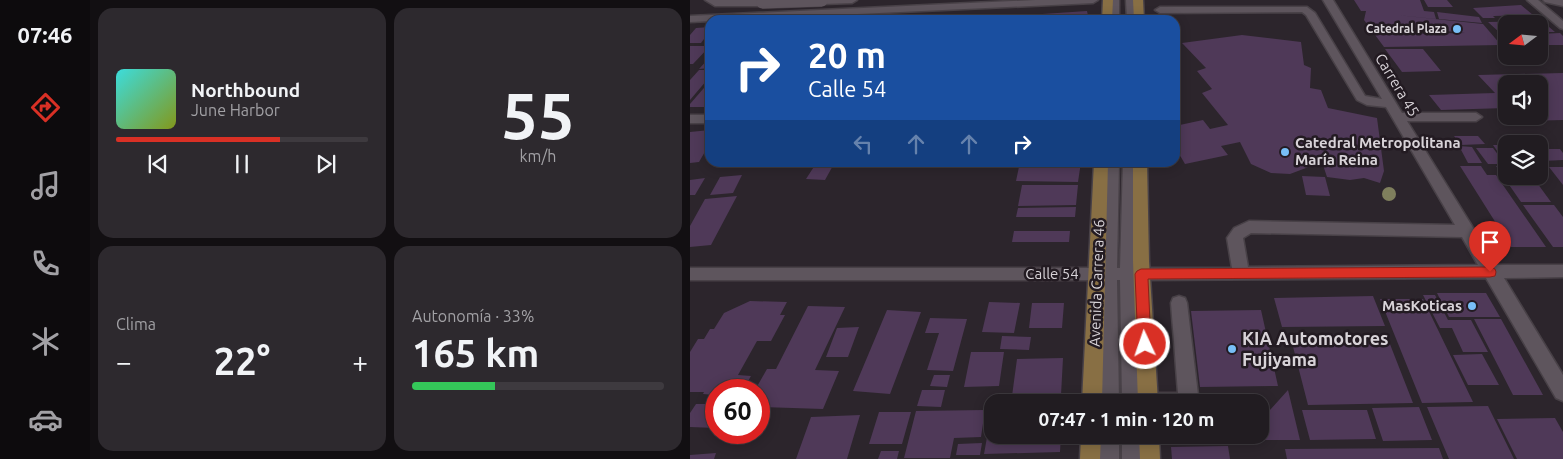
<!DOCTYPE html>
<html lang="es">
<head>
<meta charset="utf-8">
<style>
	:root { --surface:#211c21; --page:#2d292e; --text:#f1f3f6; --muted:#a2a1a5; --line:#3e3a3f; --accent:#d93025 }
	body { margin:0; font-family:Ubuntu,sans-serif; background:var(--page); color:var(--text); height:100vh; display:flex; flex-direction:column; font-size:19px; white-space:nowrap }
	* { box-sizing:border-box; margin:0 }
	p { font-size:16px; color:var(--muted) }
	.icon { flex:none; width:28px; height:28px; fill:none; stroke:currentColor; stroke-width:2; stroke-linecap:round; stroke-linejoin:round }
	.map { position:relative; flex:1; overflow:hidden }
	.sheet { display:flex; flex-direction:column; gap:8px; padding:8px; background:#120f12; width:600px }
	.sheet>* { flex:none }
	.guide { position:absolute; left:15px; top:15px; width:475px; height:152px; border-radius:15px; box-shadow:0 2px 12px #0003,0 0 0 1px var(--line); background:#1a4fa0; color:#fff; overflow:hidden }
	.needle { width:32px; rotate:254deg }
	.fabs { position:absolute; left:808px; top:15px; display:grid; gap:10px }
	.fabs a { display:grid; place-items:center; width:50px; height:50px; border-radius:10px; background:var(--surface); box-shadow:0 2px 12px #0003,0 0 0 1px var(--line); font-size:25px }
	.speed { position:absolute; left:15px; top:379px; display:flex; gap:10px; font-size:25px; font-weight:700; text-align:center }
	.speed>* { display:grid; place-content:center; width:65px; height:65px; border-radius:50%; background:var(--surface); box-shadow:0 2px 12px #0003,0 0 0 1px var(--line); line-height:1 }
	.speed .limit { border:8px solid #d22; background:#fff; color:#111 }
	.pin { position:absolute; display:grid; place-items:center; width:42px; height:42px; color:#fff; margin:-51px -21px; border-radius:50% 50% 50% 0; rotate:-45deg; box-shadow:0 0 5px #0007 }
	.pin .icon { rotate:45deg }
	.me { position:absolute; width:55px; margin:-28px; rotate:357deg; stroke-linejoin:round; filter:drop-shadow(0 0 4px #0008) }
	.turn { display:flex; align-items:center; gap:18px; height:105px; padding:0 20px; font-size:22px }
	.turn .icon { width:65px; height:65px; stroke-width:2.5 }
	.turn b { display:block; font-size:35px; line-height:42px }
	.lanes { display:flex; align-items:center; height:48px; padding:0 20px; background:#0003; justify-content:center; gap:25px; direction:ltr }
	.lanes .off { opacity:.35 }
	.big { font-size:38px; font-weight:600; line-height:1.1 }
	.sheet .widget { flex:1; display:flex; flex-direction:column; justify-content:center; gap:8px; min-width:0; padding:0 18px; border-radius:15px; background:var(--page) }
	.sheet .dial { align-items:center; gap:0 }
	.dial b { font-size:65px; line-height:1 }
	.song { display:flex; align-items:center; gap:15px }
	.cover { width:60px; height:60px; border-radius:8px; background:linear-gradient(135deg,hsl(180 70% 55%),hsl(70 70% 35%)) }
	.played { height:5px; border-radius:2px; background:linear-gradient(90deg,var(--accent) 65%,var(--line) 65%) }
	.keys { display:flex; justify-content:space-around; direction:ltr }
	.heat { display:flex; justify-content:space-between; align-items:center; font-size:28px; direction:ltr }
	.charge { height:8px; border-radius:4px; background:linear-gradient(90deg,#34c759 33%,var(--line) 0) }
	.sheet .tiles { flex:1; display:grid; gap:8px; grid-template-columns:repeat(2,1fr) }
	.trip { position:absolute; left:294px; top:394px; width:285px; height:50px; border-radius:15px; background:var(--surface); box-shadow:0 2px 12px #0003,0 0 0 1px var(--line); font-weight:600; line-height:50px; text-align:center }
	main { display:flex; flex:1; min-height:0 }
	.menu { display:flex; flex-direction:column; width:90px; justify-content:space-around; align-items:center; background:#0d0b0d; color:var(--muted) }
	.menu .icon { width:35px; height:35px }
	.menu .on { color:var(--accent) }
	.menu b { font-size:22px; color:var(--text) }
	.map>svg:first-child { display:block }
</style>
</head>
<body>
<main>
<nav class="menu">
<b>07:46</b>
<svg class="icon on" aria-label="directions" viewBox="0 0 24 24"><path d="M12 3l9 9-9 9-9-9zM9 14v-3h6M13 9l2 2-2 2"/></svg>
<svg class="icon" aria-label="music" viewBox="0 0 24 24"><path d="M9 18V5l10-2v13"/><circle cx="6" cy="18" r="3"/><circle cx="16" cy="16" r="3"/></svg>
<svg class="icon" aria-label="phone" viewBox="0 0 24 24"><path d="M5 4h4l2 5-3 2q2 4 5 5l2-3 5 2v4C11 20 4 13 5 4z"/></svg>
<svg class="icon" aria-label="climate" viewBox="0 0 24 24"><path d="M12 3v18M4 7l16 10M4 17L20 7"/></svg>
<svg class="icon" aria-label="car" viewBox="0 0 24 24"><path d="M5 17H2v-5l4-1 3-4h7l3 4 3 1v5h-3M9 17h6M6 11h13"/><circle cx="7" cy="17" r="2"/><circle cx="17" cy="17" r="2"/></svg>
</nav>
<section class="sheet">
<div class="tiles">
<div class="widget">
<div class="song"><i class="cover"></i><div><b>Northbound</b><p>June Harbor</p></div></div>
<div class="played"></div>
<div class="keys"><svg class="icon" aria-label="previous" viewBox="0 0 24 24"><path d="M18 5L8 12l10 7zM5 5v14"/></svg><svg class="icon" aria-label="pause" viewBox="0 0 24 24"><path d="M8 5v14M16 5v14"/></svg><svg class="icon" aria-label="next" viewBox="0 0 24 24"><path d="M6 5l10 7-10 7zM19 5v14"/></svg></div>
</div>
<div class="widget dial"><b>55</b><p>km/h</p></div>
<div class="widget"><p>Clima</p>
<div class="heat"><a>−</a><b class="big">22°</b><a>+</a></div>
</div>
<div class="widget"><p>Autonomía · 33%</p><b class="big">165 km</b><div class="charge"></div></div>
</div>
</section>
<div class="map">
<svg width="873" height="459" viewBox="0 0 873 459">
	<rect width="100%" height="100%" fill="#2c252c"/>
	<path fill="#4f3958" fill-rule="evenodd" d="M664 0H730L734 11 744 12 746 19 697 14 793 24 811 45 694 47 674 20 676 11H671ZM700 25 775 33 707 34Z
		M734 0H757L763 7H738Z
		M831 5 843 15 803 16 805 18H793L783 8Z
		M397 11 399 20H346V16L352 15V14Z
		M747 12 789 17 792 23 749 19Z
		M852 21 865 32H849V24H816V33H810L798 22Z
		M20 27V35H17L11 43H0V35L6 28Z
		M870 33 873 36V45H849V34Z
		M552 35 611 42 614 65 621 68 620 88 631 90 638 108 687 118 694 171 690 183 674 178 660 180 637 177 632 162 600 174 581 173 561 164 550 142 531 146 538 155 495 164 485 147V126L513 120 520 129 538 125 512 93 522 89 507 71 516 68 492 43Z
		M0 46H20L3 64H0Z
		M695 49H733L751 71 712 72Z
		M18 59H20V68L9 69Z
		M9 70H20V80H17L0 100V80Z
		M873 73V120L830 121 826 116H849V84H816V108L751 110 739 95 805 93 788 75Z
		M20 81V105L18 107H0V104Z
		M20 130V143L9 162 0 163V132Z
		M764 136H788L795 144 771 145Z
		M847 138 856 149H870L873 153V160L853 161 856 164H849V144H828L834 139Z
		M803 145H816V155H810Z
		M769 146 782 147 792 163H778Z
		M786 148H803L815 164H798Z
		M127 162H145L135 180 116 179Z
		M330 162H391L388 182 326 181Z
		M770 166H791L797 175H806L856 247H821Z
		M806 166H816V176H842L861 202H831Z
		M859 167H873V185Z
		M52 175 43 193 20 195 30 177Z
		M612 176 635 177 640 196 616 195Z
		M15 178 5 195H0V180Z
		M332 185H388L386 205 328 206Z
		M47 196 21 245 0 247V226L15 199Z
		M833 205H864L873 217V247H863Z
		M386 207 385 217H326L328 208Z
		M324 231H380L379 242H322Z
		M747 293H796L810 317H759Z
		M733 295H745L758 320H781L798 352H773L762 328H750Z
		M683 296 695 326 592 327 584 298Z
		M690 299H733L783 402 732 403Z
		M60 301 97 302 90 315H95L81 341H67L48 375 61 376 53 390H26V397L24 396 25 395 13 394 14 392H0V352L8 339H14L20 329H24L34 313Z
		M299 302 330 303 324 333 292 332Z
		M342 303H374L372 328H339Z
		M118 306 155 307 125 370 149 371 133 409 69 407V390H65L77 369H86Z
		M197 310 231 312 200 394 163 391Z
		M571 310 588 386 510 387 501 311Z
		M240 318 277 319 263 371 237 370 249 333H235Z
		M784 319H811L853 395H823Z
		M169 327 158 357H136L147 328Z
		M696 334 723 403 618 405 600 335Z
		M312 336 341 337 339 350 310 349Z
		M281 352H314L309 386 274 387Z
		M792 354 809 385H778L763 355Z
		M373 358 371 395 322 396 327 359Z
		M244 375H260L257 387 240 386Z
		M232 390H255L251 407 227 406Z
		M598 390 610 440H553L557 435H570V421Z
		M6 404H26V428L0 427V413Z
		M798 406 824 459H759L737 407Z
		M729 407 742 440 693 441 682 408Z
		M295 410 291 437 264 438 260 458H214L226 411Z
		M612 410H677L686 439 620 440Z
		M189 412H221L212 444H179Z
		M170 415 157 459H106L121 417Z
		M865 418 873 432V459H827L807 419Z
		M302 425V435H371L370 452 294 454 299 426Z
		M497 435H544L545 440 498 441Z
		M292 443 290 455H266L268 444Z
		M538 446 540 459H482L481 447Z
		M749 448 753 459H597L595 449Z
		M191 451H209L207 459H188Z
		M26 453 24 459H0V455Z"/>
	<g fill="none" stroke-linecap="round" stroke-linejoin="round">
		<defs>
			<path id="minor" d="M15 0H72L77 3 72 6H25Z
				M128 0H167L162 3 132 4 129 3Z
				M345 0H408L403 3 0 22V16Z
				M419 0H429V20H419Z
				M436 0H446L447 20H437Z
				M633 0H643L712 113H786L792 117 786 121H717L806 265H873V277L814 278 873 375V401L866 398 796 278 447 280 451 395 458 393H488L481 303 483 298 489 296 495 298 497 303 508 395 512 402H432L430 280H427L429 402H409L411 280H0V268H411L415 162H429L427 268H430L433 162H447L446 268H542L537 238 544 228 559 221 765 225 696 107 677 105 667 100 616 15 612 12 470 13 465 10 470 7H617L625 13 675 96 692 99ZM561 233 772 237 788 265 558 267 553 238Z
				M837 0H848L873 21V29L870 28Z
				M853 0H873V6L855 2Z
				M0 115H20V123H0Z
				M409 435H429V459H409Z
				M432 435H452V459H432Z"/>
			<path id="major" d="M413 0H423L422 20H412Z
				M443 0H453L454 20H444Z
				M404 162H418L412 402H392Z
				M443 162H457L459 261 468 402H448L443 261Z
				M391 435H411L410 459H390Z
				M449 435H469L470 459H450Z"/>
		</defs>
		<use href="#minor" stroke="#484147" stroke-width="3"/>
		<use href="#major" stroke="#484147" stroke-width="3"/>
		<use href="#minor" fill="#5e555d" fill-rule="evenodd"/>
		<use href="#major" fill="#886f44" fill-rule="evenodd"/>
		<defs>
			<path id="minor-bridge" d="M72 3 132 1"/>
		</defs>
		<use href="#minor-bridge" stroke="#484147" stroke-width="12" stroke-linecap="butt"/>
		<use href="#minor-bridge" stroke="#5e555d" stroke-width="11"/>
	</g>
	<circle fill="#7f7f5d" cx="699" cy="194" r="7"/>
	<path fill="#d93025" stroke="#8d1f18" d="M800 267 805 269 806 272 805 276 800 277 458 279 461 344 459 349 455 350 450 349 448 344 445 274 447 271 451 269Z"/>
	<g fill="#78bff7" stroke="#231b22" stroke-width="2">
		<circle cx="767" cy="29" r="5"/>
		<circle cx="595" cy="152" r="5"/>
		<circle cx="782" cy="306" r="5"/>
		<circle cx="542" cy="349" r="5"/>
	</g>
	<g text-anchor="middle" stroke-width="5" stroke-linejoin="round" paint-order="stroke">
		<g font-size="12" font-weight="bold" fill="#d8d3d8" stroke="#231b22" text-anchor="end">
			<text x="757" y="33">Catedral Plaza</text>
		</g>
		<g font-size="15" fill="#d8d3d8" stroke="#231b22">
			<text transform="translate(707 85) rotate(59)" y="5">Carrera 45</text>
			<text x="362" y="279">Calle 54</text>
			<text transform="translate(407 283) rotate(-88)" y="5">Avenida Carrera 46</text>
		</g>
		<g font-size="15" font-weight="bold" fill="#d8d3d8" stroke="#231b22" text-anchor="start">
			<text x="605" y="148">Catedral Metropolitana<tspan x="605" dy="17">María Reina</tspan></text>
			<text x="772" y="311" text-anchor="end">MasKoticas</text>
		</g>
		<g font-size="18" font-weight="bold" fill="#d8d3d8" stroke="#231b22" text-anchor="start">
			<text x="552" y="345">KIA Automotores<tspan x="552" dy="21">Fujiyama</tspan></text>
		</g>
	</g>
</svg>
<div class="fabs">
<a><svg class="needle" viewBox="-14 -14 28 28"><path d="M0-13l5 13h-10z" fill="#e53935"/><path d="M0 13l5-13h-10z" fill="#a2a1a5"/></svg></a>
<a><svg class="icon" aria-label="sound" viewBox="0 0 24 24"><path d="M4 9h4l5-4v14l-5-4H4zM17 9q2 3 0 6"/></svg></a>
<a><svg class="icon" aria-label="layers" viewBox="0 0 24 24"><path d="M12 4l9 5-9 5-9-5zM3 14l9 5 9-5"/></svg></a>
</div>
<div class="speed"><div class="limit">60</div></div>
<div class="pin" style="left:800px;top:272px;background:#d93025"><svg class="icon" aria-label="arrive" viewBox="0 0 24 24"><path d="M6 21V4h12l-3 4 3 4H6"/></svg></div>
<svg class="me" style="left:455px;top:344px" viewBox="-20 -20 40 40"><circle r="17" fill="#d93025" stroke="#fff" stroke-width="3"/><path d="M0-11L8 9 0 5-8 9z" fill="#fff"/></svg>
<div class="trip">07:47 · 1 min · 120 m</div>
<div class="guide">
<div class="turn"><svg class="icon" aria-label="right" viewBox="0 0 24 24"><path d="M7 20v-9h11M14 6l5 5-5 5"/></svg><div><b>20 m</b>Calle 54</div></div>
<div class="lanes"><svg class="icon off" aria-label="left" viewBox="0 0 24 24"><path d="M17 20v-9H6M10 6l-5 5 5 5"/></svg><svg class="icon off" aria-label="ahead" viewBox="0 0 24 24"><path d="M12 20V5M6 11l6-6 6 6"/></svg><svg class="icon off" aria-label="ahead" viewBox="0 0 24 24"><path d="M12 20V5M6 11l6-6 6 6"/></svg><svg class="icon" aria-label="right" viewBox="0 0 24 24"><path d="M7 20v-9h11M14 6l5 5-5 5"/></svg></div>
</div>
</div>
</main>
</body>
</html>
